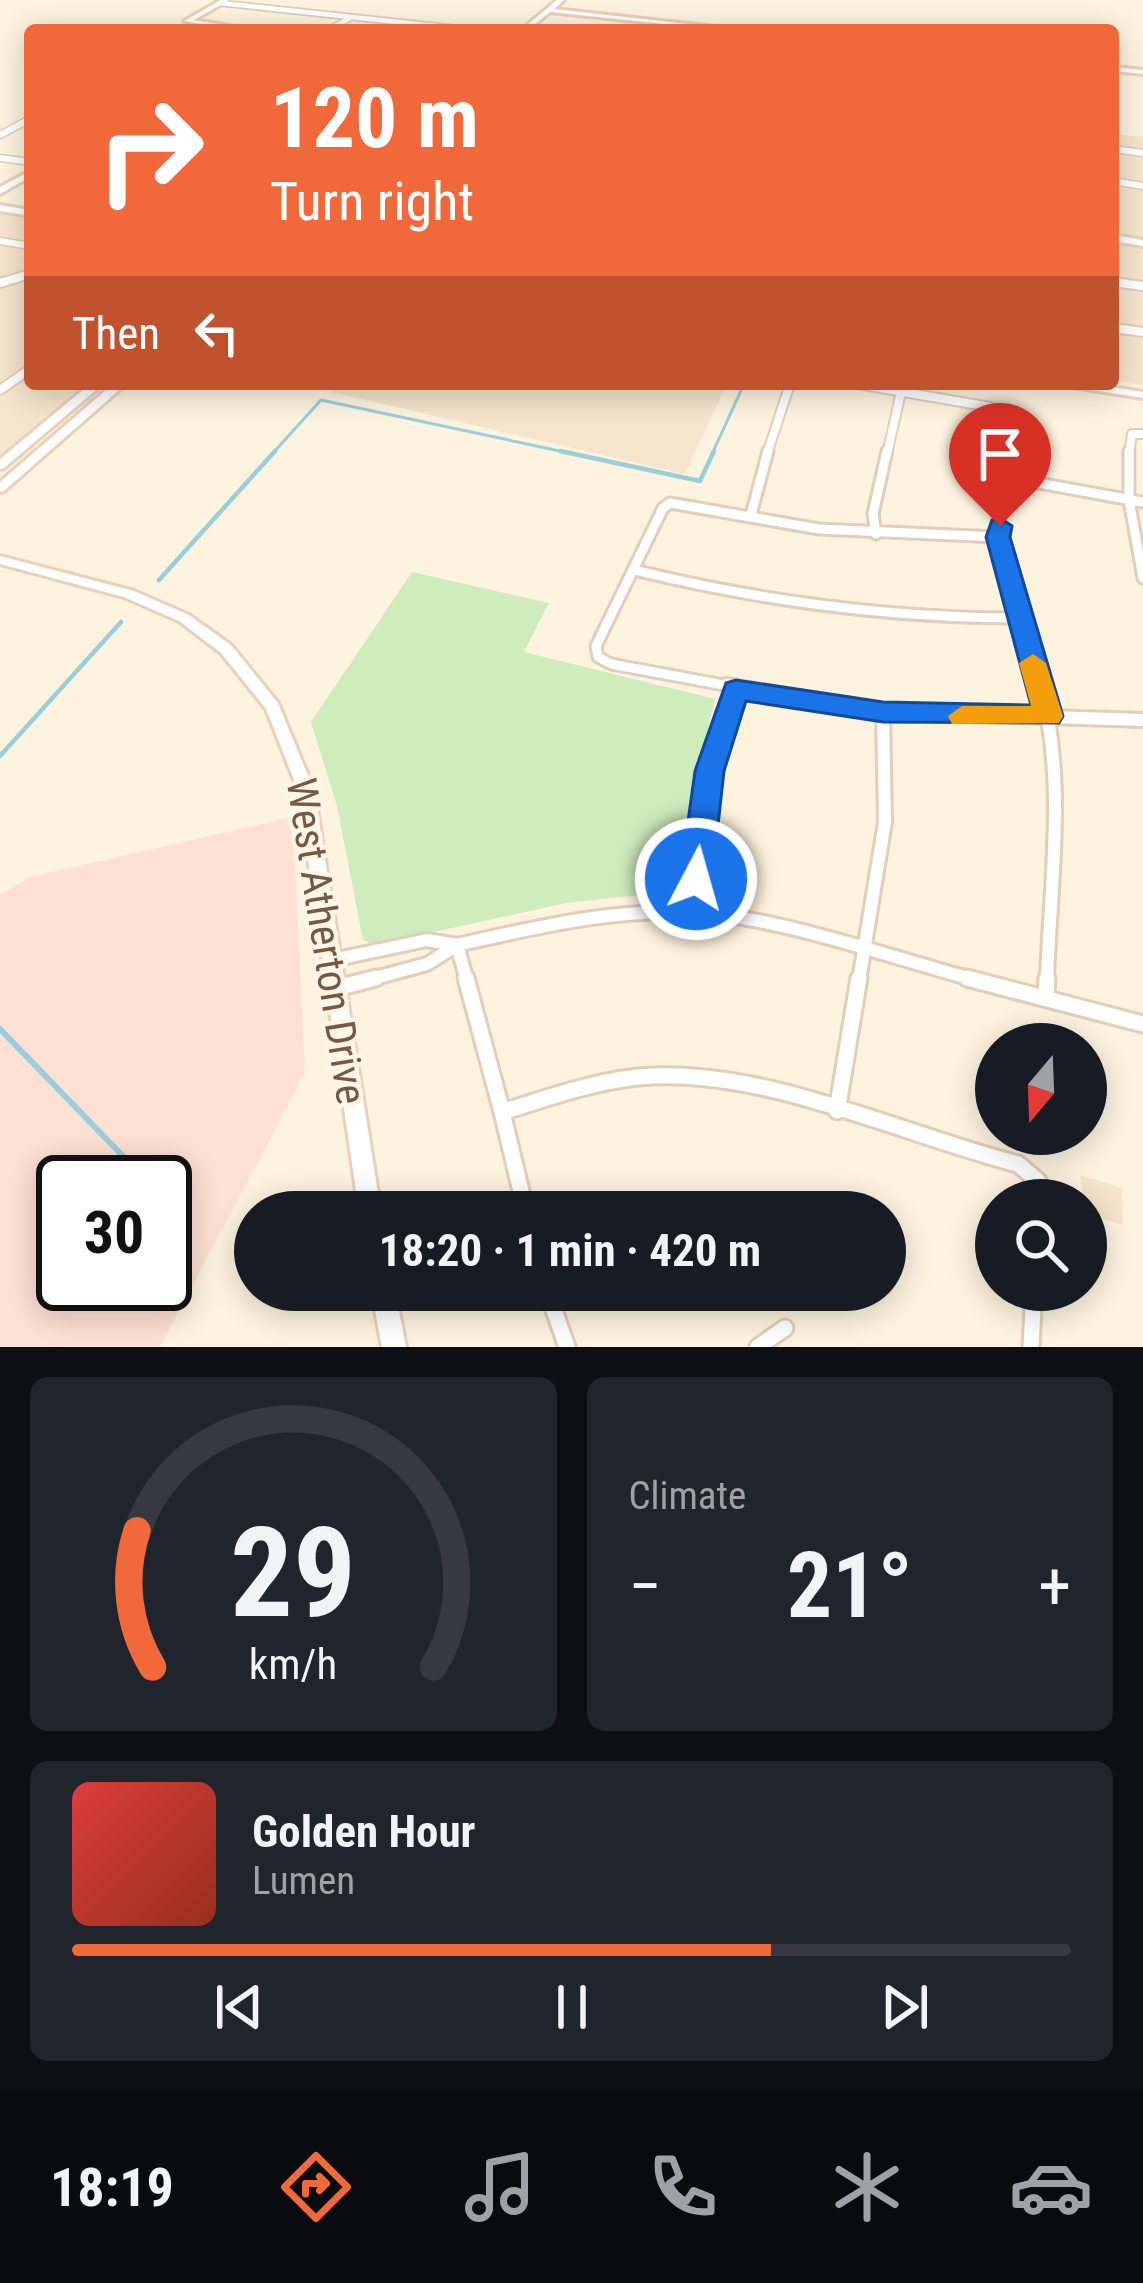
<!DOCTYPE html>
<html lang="en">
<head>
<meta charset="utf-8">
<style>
	:root { --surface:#171b24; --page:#20242c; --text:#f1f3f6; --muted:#9ea1a6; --line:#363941; --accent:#f1683a }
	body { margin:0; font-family:"Roboto Condensed",sans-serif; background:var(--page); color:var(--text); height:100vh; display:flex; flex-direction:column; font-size:45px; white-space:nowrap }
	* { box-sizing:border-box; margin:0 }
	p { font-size:39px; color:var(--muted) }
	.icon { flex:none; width:66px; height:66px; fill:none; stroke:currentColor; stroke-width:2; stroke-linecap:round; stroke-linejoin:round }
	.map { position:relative; height:1347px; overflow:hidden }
	.side { display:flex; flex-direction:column; gap:30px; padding:30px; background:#0d0f14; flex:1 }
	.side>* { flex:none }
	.guide { position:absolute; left:24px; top:24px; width:1095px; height:366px; border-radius:12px; box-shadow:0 6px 30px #0003; background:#f1683a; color:#fff; overflow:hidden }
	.needle { width:78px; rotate:199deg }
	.tools { position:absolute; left:975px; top:1023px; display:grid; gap:24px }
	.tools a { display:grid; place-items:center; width:132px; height:132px; border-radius:50%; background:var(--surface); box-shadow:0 6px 30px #0003; font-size:60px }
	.speed { position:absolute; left:36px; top:1155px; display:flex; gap:24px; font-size:60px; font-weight:700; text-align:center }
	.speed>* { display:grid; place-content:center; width:156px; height:156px; border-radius:50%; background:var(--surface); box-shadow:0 6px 30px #0003; line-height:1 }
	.speed .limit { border:6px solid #111; border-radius:18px; background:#fff; color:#111 }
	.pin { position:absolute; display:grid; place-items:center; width:102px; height:102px; color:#fff; margin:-123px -51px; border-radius:50% 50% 50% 0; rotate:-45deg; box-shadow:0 0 12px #0007 }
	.pin .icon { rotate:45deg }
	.me { position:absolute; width:132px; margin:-66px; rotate:6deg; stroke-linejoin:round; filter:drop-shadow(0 0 9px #0008) }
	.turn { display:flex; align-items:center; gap:42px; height:252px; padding:0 48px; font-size:54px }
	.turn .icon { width:156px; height:156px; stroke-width:2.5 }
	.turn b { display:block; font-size:84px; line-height:102px }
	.then { display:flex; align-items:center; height:114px; padding:0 48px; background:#0003; gap:24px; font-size:45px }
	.big { font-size:90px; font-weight:700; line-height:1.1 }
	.side .widget { flex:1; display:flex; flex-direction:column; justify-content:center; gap:18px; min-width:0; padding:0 42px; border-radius:18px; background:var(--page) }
	.side .dial { align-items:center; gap:0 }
	.dial svg { height:312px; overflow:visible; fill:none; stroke:var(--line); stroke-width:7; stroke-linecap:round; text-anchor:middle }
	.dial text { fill:var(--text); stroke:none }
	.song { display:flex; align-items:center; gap:36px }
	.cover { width:144px; height:144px; border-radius:18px; background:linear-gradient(135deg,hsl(0 70% 55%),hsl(10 70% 35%)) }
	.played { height:12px; border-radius:6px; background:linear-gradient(90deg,var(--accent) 70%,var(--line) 70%) }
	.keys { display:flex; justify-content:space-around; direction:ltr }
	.heat { display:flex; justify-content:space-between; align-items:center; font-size:66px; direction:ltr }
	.side .tiles { flex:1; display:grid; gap:30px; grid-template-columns:1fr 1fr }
	.widget:last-child { grid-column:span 2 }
	.trip { position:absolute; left:234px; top:1191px; width:672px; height:120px; border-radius:60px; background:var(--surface); box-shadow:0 6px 30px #0003; font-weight:700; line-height:120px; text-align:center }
	.tab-bar { display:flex; height:192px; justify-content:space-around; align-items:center; background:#090b0e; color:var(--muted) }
	.tab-bar .icon { width:84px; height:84px }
	.tab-bar .active { color:var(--accent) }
	.tab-bar b { font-size:54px; color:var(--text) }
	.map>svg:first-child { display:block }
</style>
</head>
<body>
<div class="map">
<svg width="1143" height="1347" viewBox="0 0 1143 1347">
	<rect width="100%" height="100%" fill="#fef3df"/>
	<path fill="#f6e4cd" d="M1113 134 1143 137V385L1113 380Z
		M0 213 30 218V384H85L0 456Z
		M338 384H727L685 474 331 392Z
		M1080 1175 1122 1188 1123 1225 1086 1214Z"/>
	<path fill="#ffe0d2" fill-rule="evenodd" d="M293 817 305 1073 160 1347H0V895L30 877ZM63 1182H165V1284H63Z"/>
	<path fill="#cfecbd" d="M412 572 549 603 524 652 715 699 687 816 676 891 566 903 375 945 363 940 337 806 311 722Z"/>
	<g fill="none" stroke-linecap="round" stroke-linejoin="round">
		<path stroke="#98cfdb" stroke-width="3" d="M272 454 321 400 574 454
			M712 454 744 384"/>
		<path stroke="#98cfdb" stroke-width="4.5" d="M560 451 700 481 714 451
			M159 580 275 451
			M0 756 121 622"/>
		<path stroke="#98cfdb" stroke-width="6" d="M0 1029 148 1182
			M165 1200 177 1212"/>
		<defs>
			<path id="street-far5" d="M220 3 473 30
				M328 30 350 18"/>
			<path id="street-far4" d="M0 135 30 119
				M1113 149 1143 153
				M0 158 30 162
				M1113 181 1143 186
				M0 241 30 246"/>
			<path id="street-far3" d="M1113 282 1143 286
				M0 283 30 274
				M1113 328 1143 332
				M858 384 990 407 1009 419 1003 454
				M0 390 30 369
				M767 454 790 384
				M887 454 901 392
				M1129 454 1132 434H1143"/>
			<path id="street-far2" d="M1004 451 998 537 1041 688
				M1129 451V500L1143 578
				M1000 476 1143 502
				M751 515 768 451
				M876 534 873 514 887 451
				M634 570C761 601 888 618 1019 618
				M740 688 611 664 598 657 596 646 663 508 670 503 819 529 998 537"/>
			<path id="street-far1" d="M726 685 885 712 1143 720
				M1040 685C1067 778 1050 884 1047 981
				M693 910 709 771 736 690
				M332 960 427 940 457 945 427 964 364 981
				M467 981 457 945C537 927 619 907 702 913 785 919 896 959 979 981
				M859 981 885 822 883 712"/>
			<path id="street" d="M466 978 502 1112
				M967 978 1143 1024
				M337 988 376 978
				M1046 997 1047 978
				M837 1111 859 978
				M526 1212 502 1112C551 1097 602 1078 653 1076 772 1071 904 1135 1018 1164L1038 1181 1045 1200
				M547 1290 567 1347
				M758 1347 785 1328
				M1031 1347 1034 1290"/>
			<path id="secondary" d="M221 0H229L194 20 253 30H236L184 21Z
				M557 0H564L554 9 742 30H721L550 12 528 30H521Z
				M1113 67 1143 70V74L1113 71Z
				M30 171V177L0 194V187Z
				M0 205 30 210V216L0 211Z
				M1113 235 1143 240V246L1113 241Z
				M90 384H103L4 468 0 469V459Z
				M113 384H126L4 491 0 492V482Z
				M1067 384H1094L1143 392V398L1073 387Z
				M0 556 134 591 189 615 231 645 278 703 314 790 381 1212H359L298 790 266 709 221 653 179 621 124 597 0 564Z
				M371 1290H395L406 1347H382Z"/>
		</defs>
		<use href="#street-far5" stroke="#e2ceba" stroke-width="8"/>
		<use href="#street-far4" stroke="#e2ceba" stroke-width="9"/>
		<use href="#street-far3" stroke="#e2ceba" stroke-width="12"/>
		<use href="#street-far2" stroke="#e2ceba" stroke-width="15"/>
		<use href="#street-far1" stroke="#e2ceba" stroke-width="18"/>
		<use href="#street" stroke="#e2ceba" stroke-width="21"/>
		<use href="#secondary" stroke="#ead1ba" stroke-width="6"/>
		<use href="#street-far5" stroke="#fff" stroke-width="4.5"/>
		<use href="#street-far4" stroke="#fff" stroke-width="6"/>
		<use href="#street-far3" stroke="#fff" stroke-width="8"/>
		<use href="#street-far2" stroke="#fff" stroke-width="9"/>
		<use href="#street-far1" stroke="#fff" stroke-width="12"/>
		<use href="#street" stroke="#fff" stroke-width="15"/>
		<use href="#secondary" fill="#fff" fill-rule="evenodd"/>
	</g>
	<path fill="#1a73e8" stroke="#114b97" stroke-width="3" d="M1000 518 1012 526 1010 537 1063 716 1059 723 883 722 746 701 724 771 712 879 707 889 696 893 685 889 680 879 695 771 726 683 736 680 883 702 1031 705 986 537 992 520Z"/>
	<path fill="#f59e0b" d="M1033 654 1046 663 1063 716 1059 723 952 724 948 716 962 706H1031L1019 663Z"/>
	<g text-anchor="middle" stroke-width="9" stroke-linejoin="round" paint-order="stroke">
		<g font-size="42" fill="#765845" stroke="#fff6e7">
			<text transform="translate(327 941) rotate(81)" y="15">West Atherton Drive</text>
		</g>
	</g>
</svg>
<div class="tools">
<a><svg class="needle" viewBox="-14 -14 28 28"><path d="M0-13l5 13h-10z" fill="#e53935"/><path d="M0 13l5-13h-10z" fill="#9ea1a6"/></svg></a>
<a><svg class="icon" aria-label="search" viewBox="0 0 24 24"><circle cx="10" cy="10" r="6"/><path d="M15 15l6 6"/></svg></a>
</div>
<div class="speed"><div class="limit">30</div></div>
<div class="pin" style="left:1000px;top:526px;background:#d93025"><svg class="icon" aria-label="arrive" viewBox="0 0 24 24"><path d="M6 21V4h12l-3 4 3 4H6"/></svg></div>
<svg class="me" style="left:696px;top:879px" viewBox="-20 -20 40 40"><circle r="17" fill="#1a73e8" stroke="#fff" stroke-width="3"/><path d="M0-11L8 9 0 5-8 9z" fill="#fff"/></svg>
<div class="trip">18:20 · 1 min · 420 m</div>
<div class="guide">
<div class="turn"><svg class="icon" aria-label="right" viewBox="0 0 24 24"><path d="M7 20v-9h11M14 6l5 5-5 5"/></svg><div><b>120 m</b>Turn right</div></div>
<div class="then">Then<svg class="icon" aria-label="left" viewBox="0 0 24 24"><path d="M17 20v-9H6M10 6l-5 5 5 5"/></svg></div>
</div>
</div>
<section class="side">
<div class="tiles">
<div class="widget dial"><svg viewBox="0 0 100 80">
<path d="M14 69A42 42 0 1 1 86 69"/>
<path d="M14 69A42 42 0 0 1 10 34" stroke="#f1683a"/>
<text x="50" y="56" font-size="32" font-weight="700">29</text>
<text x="50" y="72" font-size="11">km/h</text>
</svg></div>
<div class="widget"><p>Climate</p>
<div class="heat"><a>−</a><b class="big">21°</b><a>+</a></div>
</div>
<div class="widget">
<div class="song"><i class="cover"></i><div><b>Golden Hour</b><p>Lumen</p></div></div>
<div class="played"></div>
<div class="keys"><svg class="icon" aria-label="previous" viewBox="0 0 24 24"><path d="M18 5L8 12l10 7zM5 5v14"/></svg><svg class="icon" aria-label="pause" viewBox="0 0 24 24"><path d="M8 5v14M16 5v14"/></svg><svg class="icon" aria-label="next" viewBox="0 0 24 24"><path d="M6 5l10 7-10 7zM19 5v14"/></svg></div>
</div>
</div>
</section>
<nav class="tab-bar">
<b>18:19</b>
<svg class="icon active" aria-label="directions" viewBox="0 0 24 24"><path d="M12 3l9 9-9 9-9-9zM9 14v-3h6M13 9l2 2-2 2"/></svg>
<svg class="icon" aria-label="music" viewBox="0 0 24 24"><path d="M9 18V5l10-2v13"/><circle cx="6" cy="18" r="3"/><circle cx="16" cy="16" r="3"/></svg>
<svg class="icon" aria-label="phone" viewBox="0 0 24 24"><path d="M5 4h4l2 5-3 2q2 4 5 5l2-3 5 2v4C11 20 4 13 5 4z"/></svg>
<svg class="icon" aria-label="climate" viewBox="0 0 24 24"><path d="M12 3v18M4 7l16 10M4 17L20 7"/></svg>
<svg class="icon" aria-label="car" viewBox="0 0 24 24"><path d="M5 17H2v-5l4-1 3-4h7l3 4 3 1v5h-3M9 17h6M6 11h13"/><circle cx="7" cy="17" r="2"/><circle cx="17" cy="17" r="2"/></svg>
</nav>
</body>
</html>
